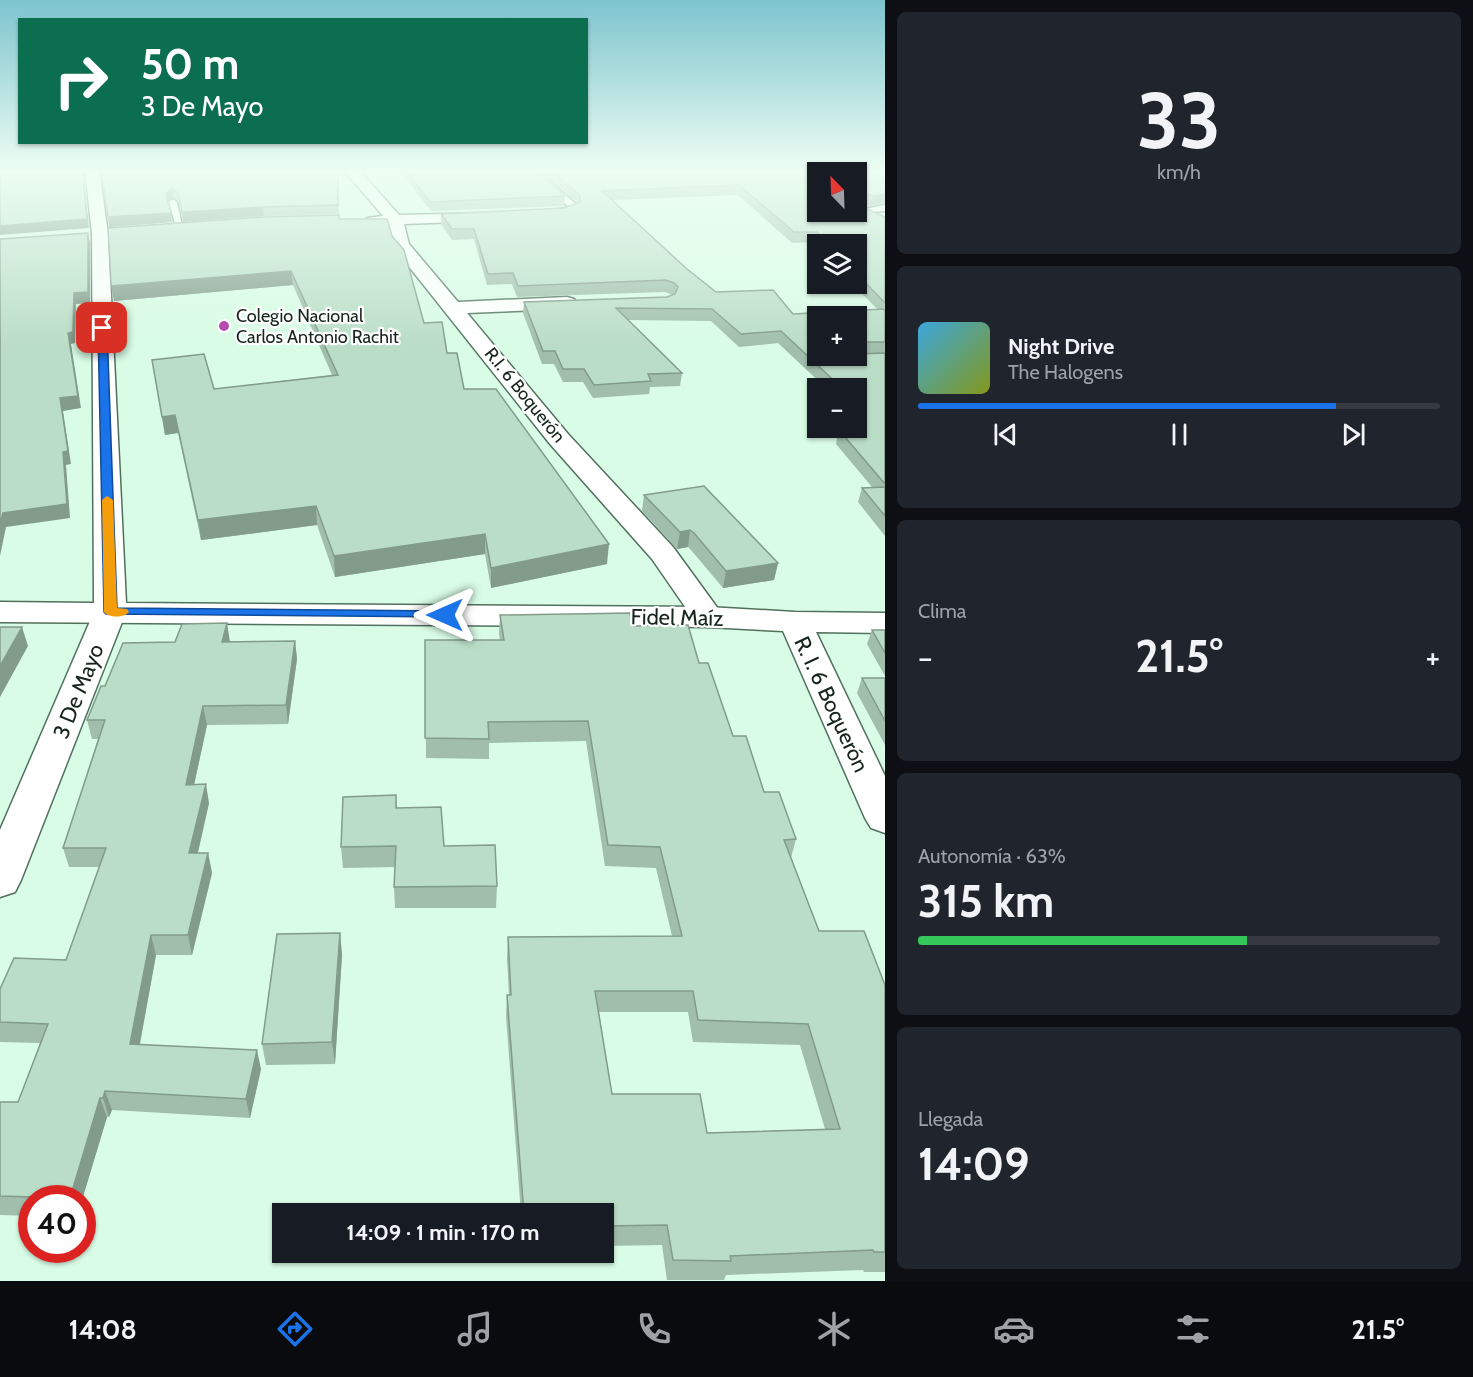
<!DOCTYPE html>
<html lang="es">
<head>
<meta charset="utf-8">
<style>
	:root { --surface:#171b24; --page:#20242c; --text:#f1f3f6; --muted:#9ea1a6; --line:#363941; --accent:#1a73e8 }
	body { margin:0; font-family:Cabin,sans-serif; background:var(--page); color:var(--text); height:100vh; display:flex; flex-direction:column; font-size:22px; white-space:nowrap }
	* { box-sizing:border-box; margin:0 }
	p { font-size:20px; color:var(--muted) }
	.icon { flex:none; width:33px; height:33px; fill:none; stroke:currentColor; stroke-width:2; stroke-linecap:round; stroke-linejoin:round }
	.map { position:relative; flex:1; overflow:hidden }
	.sheet { display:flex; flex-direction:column; gap:12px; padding:12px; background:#0d0f14; width:588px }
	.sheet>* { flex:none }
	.banner { position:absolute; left:18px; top:18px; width:570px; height:126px; border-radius:0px; box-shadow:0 2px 4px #0004; background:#0b6e4f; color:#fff; overflow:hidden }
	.needle { width:39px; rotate:337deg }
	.buttons { position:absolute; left:807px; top:162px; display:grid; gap:12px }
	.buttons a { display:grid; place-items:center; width:60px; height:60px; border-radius:0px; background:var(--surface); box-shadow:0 2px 4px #0004; font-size:30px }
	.speed { position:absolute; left:18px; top:1185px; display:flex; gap:12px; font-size:30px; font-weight:700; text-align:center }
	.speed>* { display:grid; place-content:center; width:78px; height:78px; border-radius:50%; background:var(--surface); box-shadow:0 2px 4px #0004; line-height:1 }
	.speed .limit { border:9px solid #d22; background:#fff; color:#111 }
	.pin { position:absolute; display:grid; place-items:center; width:51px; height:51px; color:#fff; margin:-26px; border-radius:12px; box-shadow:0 3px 9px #0006 }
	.me { position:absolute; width:66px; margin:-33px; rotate:270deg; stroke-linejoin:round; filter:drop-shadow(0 0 4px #0008) }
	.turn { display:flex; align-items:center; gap:21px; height:126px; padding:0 24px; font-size:27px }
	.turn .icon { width:78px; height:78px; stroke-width:2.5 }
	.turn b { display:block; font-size:42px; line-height:51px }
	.big { font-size:45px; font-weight:700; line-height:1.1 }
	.sheet .card { flex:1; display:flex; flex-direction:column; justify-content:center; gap:9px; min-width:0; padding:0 21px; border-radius:9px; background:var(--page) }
	.sheet .dial { align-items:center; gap:0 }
	.dial b { font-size:78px; line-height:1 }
	.song { display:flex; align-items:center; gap:18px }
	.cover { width:72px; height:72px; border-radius:9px; background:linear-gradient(135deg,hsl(200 70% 55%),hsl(70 70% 35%)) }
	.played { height:6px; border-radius:3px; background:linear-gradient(90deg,var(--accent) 80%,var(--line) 80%) }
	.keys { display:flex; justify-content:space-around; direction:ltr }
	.heat { display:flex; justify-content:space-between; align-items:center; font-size:33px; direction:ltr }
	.charge { height:9px; border-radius:4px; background:linear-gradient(90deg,#34c759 63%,var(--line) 0) }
	.trip { position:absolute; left:272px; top:1203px; width:342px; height:60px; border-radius:0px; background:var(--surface); box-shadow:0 2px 4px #0004; font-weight:700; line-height:60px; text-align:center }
	.dock { display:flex; height:96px; justify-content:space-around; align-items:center; background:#090b0e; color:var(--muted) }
	.dock .icon { width:42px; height:42px }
	.dock .active { color:var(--accent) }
	.dock b { font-size:27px; color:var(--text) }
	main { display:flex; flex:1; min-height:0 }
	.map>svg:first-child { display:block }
</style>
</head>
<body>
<main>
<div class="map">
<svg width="885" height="1281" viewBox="0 0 885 1281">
	<rect width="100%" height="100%" fill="#d8fce5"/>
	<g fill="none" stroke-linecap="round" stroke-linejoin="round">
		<defs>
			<path id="service" d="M527 169H536L578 206V210L560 213V209L569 207Z
				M173 199 177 202 183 230 176 228 169 202Z
				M885 205V211L863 213 859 210Z"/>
			<path id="minor" d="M343 169H358L399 215 492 213 494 216 492 219 486 221 404 224 409 244 458 302 567 297 574 299 577 303 574 307 567 309 467 313 568 434 673 547 724 617 719 624 708 627 697 624 652 559 550 444 395 249 388 225 367 224 365 221 367 218 383 216Z
				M110 602 121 605 126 612 21 880 15 892 0 897V830L94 612 99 605Z"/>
			<path id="tertiary" d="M85 169H99L108 234 126 603 708 607 795 612 885 613V633L816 632 885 776V833L871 828 865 818 783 631 708 627 0 622V602L94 603 92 234Z"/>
		</defs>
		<use href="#service" stroke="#51705d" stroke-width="3"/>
		<use href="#minor" stroke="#51705d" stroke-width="3"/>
		<use href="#tertiary" stroke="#51705d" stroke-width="3"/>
		<use href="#service" fill="#fff" fill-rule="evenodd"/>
		<use href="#minor" fill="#fff" fill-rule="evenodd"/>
		<use href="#tertiary" fill="#fff" fill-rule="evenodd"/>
	</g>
	<path fill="#a0beab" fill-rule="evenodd" d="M101 169H339V214L264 216 183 222 179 202 173 197 168 202 172 222 109 227Z
		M398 169H534L565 196 564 206 431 211Z
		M540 169H808L818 212 885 217V536L858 502 862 488 872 487 836 444 837 439 828 428H856V388H826L778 343 739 347 711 321 628 320 682 373 680 386 650 387 649 394 593 398 583 382H563L554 364H542L523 313 524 302 667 297 673 295 665 292 517 297 512 284 487 285 474 239 452 240 441 224V214L564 208 578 203ZM738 195 792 243 815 242 818 245V244H856V284H853L877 309 793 314 716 292 687 269 612 200ZM818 316H856V356H818Z
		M815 169H885L870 206 856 200V172H819V171Z
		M339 219 392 236 424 323 447 353 464 389 607 564 491 588 485 554 335 577 317 525 201 540 178 433 165 435 152 360 214 389 332 375 293 285 114 301Z
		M644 495 778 563 774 580 723 588 691 550 688 547 677 549 642 511Z
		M500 615 632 626 699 663 733 736 764 792 796 839 791 858 819 931 885 985V1272H864L863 1270 726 1275 724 1280H667L662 1245 603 1246V1214H521L506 1016 507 995H509L507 958 508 937 672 936 656 868 605 866 586 741 489 743V759L426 758 425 640H500L499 634ZM599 1012H688L693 1042 800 1045 825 1129 707 1133 612 1094Z
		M872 630H885V676L867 644Z
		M295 641 297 659 288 724 207 725 194 784 209 803 198 853H208L212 873 192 955H156L140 1044 261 1069 250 1118 112 1110 109 1117H107L82 1200V1198H32V1216L0 1215V1102H18L40 1043 0 1042V989L66 960 99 867H69L63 848 98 739H92L87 720 105 686 230 642Z
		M862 678H885V745L857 693Z
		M396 795 397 808 444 846 497 886 496 908H395L394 887 395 867 343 868 341 847Z
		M340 933 342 955 335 1064 266 1065 262 1044Z"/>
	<path fill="#829b8b" d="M82 169H83L89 228 0 235V226Z
		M172 188 173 197 167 203 166 194Z
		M885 194V203L870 206 873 196Z
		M263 207 264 216 183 222 182 212Z
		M171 213 172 222 109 227 108 217Z
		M88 233 90 243V303L76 304 75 343 71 344 81 408 63 411 71 464 66 465 70 518 6 527 0 556V524L3 513 63 452 60 398 74 293Z
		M291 271 293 285 114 301 111 286Z
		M818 345V353L817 356 812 349Z
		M175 415 178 433 165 435 162 417Z
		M316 506 317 525 201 540 198 520Z
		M690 530 688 547 677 549 680 532Z
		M485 534V554L335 577 334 556Z
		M609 544 607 564 491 588V568Z
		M778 563 774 580 723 588 726 571Z
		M227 623 230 642H222Z
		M22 627 28 646 0 697V666Z
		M295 641 297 659 288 724 286 705Z
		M203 706 207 725 190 804 186 785Z
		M206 784 209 803 193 873 189 853Z
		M208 853 212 873 192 955 188 935Z
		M340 933 342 955 335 1064 332 1042Z
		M151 935 156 955 136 1064 130 1044Z
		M257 1050 261 1069 250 1118 246 1099Z
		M105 1091 112 1110 109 1117 103 1098Z
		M100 1098 107 1117 82 1200V1198H70Z"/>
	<path fill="#baddc7" stroke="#829b8b" stroke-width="1.5" fill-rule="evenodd" d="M0 169H82L87 219 0 226Z
		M101 169H338V205L263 207 182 212 178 193 172 188 166 194 171 213 108 217Z
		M405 169H534L565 196 430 202Z
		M550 169H808L818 174V212H856V204L885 217V303L856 273V244H829L817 232H794L739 185 602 191 687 269 716 292 773 290 793 314 883 309 885 311V342H856V316H818V345L812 349 818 354V356H856V354L885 353V484L839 430H844L842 428H856V388H842L781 331 741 334 712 309 616 308 682 373 648 374 651 381 594 385 584 369H563L555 351H543L524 302 667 297 675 294 678 287 674 283 666 280 518 286 513 273 488 274 474 229H452L441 214 564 208 580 202V195Z
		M821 169H885V194L873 196 857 190 856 193V172H821Z
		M339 215V219H387L392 236 404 250 424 323 442 322 447 353H457L464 389H496L609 544 491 568 485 534 334 556 316 506 198 520 175 415 162 417 152 360 204 354 214 389 338 375 291 271 111 286 108 228 263 217Z
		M88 233V292L74 293 73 332 68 333 78 396 60 398 68 451 63 452 67 504 3 513 0 524V239Z
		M704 486 778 563 726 571 694 533 690 530 680 532 644 495Z
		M885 487V516L862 488Z
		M630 613 632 626 688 625 699 663H708L733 736H746L764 792H779L796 839 784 840 819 931H864L885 985V1252H874L873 1250 730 1256 731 1261 673 1260 667 1225 603 1226V1214H524L507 995H511L508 937 682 936 660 847 608 845 588 721 488 722 489 739 425 738V640H504L500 615ZM595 991H693L698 1020 808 1024 840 1129 707 1133 700 1094H612Z
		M227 623 222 642 295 641 286 705 203 706 186 785 206 784 189 853H208L188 935H151L130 1044 257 1050 246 1099 105 1091 103 1098H100L70 1198 0 1196V1102H18L48 1024 0 1022V989L14 958 66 960 106 848H63L105 720H87L101 686H105L123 643 175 642 182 624Z
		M0 627H22L0 666Z
		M872 630H885V653Z
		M862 678H885V721Z
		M396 795V808L441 807 444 846 495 845 497 886 394 887 396 846 341 847 343 797Z
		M340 933 332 1042 262 1044 277 934Z"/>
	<linearGradient id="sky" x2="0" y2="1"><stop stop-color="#7dc4ce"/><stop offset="0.49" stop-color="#edfef3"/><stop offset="1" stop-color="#edfef3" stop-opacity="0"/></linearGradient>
	<rect width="885" height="348" fill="url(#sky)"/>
	<path fill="#1a73e8" stroke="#114b97" stroke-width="1.5" d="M102 326 107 328 117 608 445 611 452 615 450 617 106 614 104 612 98 328Z"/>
	<path fill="#f59e0b" d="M107 496 113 500 117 608 127 609 129 612C124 618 109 618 104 612L102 500Z"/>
	<circle fill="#b44caf" stroke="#fff" stroke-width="2" cx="224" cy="326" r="6"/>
	<g text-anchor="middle" stroke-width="4.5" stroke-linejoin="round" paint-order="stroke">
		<g font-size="18" fill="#17251d" stroke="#fff" text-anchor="start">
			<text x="236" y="322">Colegio Nacional<tspan x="236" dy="21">Carlos Antonio Rachit</tspan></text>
		</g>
		<g font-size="18" fill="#17251d" stroke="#fff">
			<text transform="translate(525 395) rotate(51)" y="6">R.I. 6 Boquerón</text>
		</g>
		<g font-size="22" fill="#17251d" stroke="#fff">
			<text transform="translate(677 617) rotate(1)" y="8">Fidel Maíz</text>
			<text transform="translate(78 691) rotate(-68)" y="8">3 De Mayo</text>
			<text transform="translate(832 704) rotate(65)" y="8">R. I. 6 Boquerón</text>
		</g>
	</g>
</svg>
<div class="buttons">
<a><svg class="needle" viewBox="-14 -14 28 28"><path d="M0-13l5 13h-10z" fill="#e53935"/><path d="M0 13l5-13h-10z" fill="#9ea1a6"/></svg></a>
<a><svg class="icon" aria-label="layers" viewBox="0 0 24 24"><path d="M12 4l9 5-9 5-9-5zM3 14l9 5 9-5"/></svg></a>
<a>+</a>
<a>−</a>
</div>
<div class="speed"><div class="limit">40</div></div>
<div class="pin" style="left:102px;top:328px;background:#d93025"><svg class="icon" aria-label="arrive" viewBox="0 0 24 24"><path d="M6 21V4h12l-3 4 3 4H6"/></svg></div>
<svg class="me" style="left:445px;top:615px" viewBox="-20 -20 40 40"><path d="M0-17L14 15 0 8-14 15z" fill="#1a73e8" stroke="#fff" stroke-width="4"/></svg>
<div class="trip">14:09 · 1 min · 170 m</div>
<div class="banner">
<div class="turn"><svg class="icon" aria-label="right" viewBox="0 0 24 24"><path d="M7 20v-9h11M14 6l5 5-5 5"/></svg><div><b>50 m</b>3 De Mayo</div></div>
</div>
</div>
<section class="sheet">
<div class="card dial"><b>33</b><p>km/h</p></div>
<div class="card">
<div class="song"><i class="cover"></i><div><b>Night Drive</b><p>The Halogens</p></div></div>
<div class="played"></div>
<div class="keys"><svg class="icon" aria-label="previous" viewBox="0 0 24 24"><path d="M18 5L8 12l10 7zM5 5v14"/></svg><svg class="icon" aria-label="pause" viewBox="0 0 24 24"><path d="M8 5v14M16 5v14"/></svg><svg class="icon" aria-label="next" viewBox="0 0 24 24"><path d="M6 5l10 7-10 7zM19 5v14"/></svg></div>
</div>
<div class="card"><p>Clima</p>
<div class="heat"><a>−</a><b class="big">21.5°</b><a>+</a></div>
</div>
<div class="card"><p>Autonomía · 63%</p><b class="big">315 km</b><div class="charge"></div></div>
<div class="card"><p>Llegada</p><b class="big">14:09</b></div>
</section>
</main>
<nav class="dock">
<b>14:08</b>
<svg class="icon active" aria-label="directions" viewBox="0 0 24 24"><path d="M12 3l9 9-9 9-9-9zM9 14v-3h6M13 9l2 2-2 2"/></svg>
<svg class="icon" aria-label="music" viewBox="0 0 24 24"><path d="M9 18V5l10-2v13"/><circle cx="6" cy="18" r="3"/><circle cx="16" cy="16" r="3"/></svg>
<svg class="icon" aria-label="phone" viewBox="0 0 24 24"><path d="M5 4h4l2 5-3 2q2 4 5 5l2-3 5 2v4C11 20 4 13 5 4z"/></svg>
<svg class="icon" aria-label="climate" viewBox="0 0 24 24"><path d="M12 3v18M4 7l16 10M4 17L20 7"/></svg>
<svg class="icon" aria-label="car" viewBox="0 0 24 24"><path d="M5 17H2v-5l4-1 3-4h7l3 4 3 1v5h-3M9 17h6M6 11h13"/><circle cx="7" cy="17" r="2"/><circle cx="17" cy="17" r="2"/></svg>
<svg class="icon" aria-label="filters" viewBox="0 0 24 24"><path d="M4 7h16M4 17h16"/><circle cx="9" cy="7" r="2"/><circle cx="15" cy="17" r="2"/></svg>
<b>21.5°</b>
</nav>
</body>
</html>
